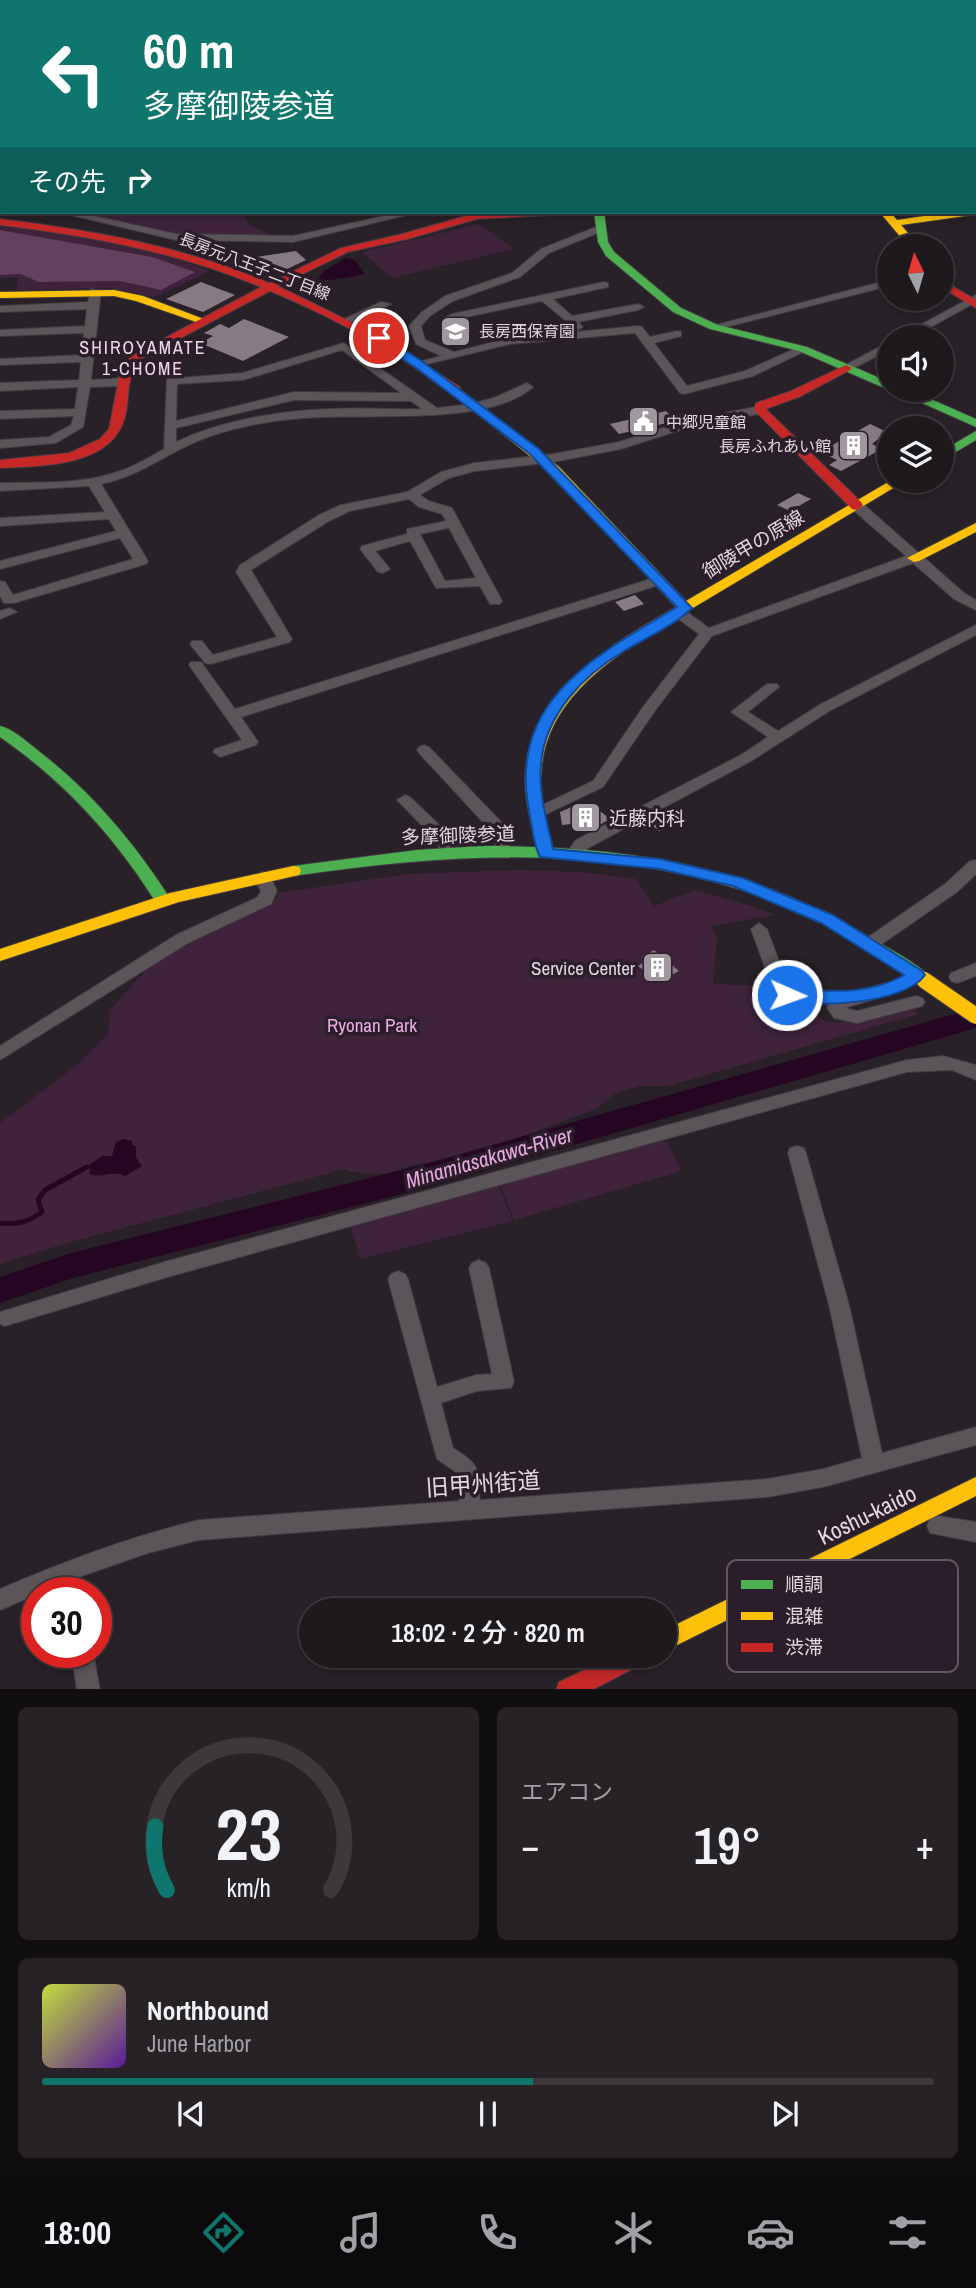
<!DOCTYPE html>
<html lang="ja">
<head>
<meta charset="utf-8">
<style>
	:root { --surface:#1e191d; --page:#262226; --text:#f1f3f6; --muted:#a1a0a4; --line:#3c383b; --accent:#0f766e }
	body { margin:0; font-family:"Archivo Narrow","Noto Sans JP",sans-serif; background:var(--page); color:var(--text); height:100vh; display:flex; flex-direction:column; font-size:26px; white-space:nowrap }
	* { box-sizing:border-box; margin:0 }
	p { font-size:23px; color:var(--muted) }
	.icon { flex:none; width:38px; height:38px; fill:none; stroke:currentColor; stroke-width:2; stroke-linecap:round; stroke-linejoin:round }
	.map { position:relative; height:1689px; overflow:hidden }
	.panel { display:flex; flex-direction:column; gap:18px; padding:18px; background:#100e10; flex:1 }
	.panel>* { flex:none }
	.top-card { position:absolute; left:0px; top:0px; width:976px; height:214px; box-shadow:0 4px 10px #0003,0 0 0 2px var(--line); background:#0f766e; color:#fff; overflow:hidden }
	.needle { width:46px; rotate:355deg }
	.tools { position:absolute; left:877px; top:234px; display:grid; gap:14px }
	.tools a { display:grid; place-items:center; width:77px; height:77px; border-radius:50%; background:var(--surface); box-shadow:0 4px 10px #0003,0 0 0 2px var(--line); font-size:35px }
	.speed { position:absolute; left:21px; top:1577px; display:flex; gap:14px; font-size:35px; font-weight:700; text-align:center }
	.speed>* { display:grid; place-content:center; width:91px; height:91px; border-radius:50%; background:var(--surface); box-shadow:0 4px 10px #0003,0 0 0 2px var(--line); line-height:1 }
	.speed .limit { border:10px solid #d22; background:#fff; color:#111 }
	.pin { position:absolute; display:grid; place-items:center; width:60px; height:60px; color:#fff; margin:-30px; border:4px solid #fff; border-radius:50%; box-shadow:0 2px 7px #0007 }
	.me { position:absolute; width:77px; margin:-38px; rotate:92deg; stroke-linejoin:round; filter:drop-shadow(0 0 5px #0008) }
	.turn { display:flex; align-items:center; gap:24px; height:147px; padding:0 28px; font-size:32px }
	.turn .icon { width:91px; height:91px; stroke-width:2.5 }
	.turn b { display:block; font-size:49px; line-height:60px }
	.then { display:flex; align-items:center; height:66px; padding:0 28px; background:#0003; gap:14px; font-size:26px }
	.big { font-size:52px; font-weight:600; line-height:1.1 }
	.panel .widget { flex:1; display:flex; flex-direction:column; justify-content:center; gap:10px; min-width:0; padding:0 24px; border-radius:10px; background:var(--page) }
	.panel .dial { align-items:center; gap:0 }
	.dial svg { height:182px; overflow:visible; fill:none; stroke:var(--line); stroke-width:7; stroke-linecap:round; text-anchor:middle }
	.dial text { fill:var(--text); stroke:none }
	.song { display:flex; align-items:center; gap:21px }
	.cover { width:84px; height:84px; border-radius:10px; background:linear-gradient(135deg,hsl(70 70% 55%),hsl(270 70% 35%)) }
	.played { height:7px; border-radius:4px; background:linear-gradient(90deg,var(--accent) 55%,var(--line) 55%) }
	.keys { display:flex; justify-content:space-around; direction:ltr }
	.heat { display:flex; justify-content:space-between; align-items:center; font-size:38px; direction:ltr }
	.panel .tiles { flex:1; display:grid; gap:18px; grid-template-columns:1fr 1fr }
	.widget:last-child { grid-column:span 2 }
	.trip { position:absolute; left:299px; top:1598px; width:378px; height:70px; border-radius:35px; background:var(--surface); box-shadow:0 4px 10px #0003,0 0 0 2px var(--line); font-weight:600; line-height:70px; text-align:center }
	.menu { display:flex; height:112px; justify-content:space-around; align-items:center; background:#0c0a0c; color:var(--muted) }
	.menu .icon { width:49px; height:49px }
	.menu .on { color:var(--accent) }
	.menu b { font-size:32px; color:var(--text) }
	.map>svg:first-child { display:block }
</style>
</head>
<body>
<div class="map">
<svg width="976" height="1690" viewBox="0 0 976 1690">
	<rect width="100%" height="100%" fill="#282127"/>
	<path fill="#352432" d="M175 0H647L171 2Z"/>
	<path fill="#3e233b" d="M63 212H241L250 225 277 239 176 237Z
		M479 224 514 249 392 278 362 252Z
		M0 226C71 235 143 245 210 271L154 297 111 288 17 290 18 277 0 278Z
		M519 870 583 872 636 879 654 906 695 890 751 906 774 915 712 926 717 938 713 984 774 986 818 1000 813 1010C819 1021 827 1022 837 1023L909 1008 919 1014 668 1086H639L614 1094 598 1108 505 1143 497 1150 446 1163 415 1164 387 1174 350 1172 345 1169 67 1243 0 1264V1123L77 1065 108 1034 110 1010 152 963 188 941 279 898 277 893 408 874Z
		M660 1141 667 1142 682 1171 514 1220 500 1184Z
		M498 1185 513 1221 360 1259 351 1227Z"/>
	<path fill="#63405f" d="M0 230 152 257 195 272 161 290 120 281 39 282 20 274 0 275Z"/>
	<path fill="#250723" d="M345 258 355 260 365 274C358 276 321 282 317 281L324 271Z
		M124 1139 132 1141 133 1146H136V1158L142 1166 125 1176C112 1169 103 1179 89 1174L91 1169 87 1167 102 1156H112L116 1142Z"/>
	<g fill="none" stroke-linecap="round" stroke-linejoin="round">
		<path stroke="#250723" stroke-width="2.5" d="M558 214 577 212"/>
		<path stroke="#250723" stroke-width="5" d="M0 1223C17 1225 28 1222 42 1212L38 1200 45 1190 87 1167"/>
		<path fill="#250723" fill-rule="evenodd" d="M976 1008V1028L425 1188 73 1278 0 1303V1277L71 1253 425 1164Z"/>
	</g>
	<path fill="#867a84" d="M296 251 306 260 281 272 243 259Z
		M201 282 235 295 203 312 166 299Z
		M244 319 289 337 243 361 200 343 213 336 204 333 220 324 229 328Z
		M666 411 676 421 619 434 610 424Z
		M870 424 887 432 872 444 882 449 841 471 829 465 837 460 820 452Z
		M798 493 811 499 790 511 777 505Z
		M635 595 644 604 624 611 615 602Z
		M574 806 579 816 595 807 610 819 596 827 590 822 562 825 560 812Z
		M663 811 677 823 659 831 648 822 649 818Z
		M654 950 679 971 658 982 638 966 646 961 642 957Z"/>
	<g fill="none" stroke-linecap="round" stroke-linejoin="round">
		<defs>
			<path id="street" d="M644 0H657L642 2Z
				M932 0H946L930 2Z
				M975 5H976V11H975Z
				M976 25V31L975 32V26Z
				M975 44 976 45V51L975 50Z
				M975 56 976 57V63L975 62Z
				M0 193H2V200H0Z
				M58 212H76L176 234 293 236 402 212H420L293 242 176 240Z
				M601 225 605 226V230L549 253 520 277 453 301 430 316 421 326 425 340 454 352 510 338 638 326 642 327 650 337 677 331 681 332V336L654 343 687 386 745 371 799 347 809 349 753 376 684 394 680 393 635 333 510 344 415 367V363L441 356 416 344 409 326 422 312 445 296 512 273 541 249Z
				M889 280V286L714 330 708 327Z
				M604 282 608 283V287L553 299 572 316 638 304 644 307 638 310 578 322 583 327 577 330 542 301 452 320 446 317 452 314Z
				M91 289 101 291 91 380 123 378 129 382 123 386 90 387 83 427 56 443 0 448V440L49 437 71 425 74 416 0 419V411L75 409 78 387 0 391V383L79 380 81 362 0 365V359L82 355 84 333 0 336V330L85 326 87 309 0 312V306L88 302Z
				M976 295V302L911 338H896Z
				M381 302 391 304 350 323 340 321Z
				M889 342V350L850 370 846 371 840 368Z
				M344 343 437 408 472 404 496 397 527 383 533 387C487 428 363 412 303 418 267 421 227 428 193 443 162 457 136 477 101 484L148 561 146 564 14 603H4L0 596V581L5 582 13 595 133 559 120 538 0 569V561L116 531 109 519 0 526V518L105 512 89 486 0 491V483C39 482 82 485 120 471 135 466 150 457 164 449L167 379 242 373ZM342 350 401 393 294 392 176 421 177 384 243 380ZM294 400 411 401 422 409C391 410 361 407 330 409 279 411 222 420 176 442V428Z
				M760 406 766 410 764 413 690 427 621 449 553 462 475 471 449 478 420 495 429 501 452 508 502 601 500 604H490L480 586 436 588 410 541 375 551 390 569 383 573 378 572 360 549 362 546 407 534V529L446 521 442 514 419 507 409 499 350 511 329 521 251 570 292 639 290 642 210 664 205 663 190 644 192 641H202L213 655 277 637 236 572 240 565 319 515 341 505 407 492 441 472 474 463 553 454 619 442 684 421ZM449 528 476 578 445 581 420 534Z
				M857 502 862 503 964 593 976 600V610L954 599 913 563 712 636 654 712 603 787 542 816H532L529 813 532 810 593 781 643 707 699 634 673 615 671 612 673 609H683L709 628 906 556 852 509 851 506Z
				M657 577 664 581 662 584 241 717 258 742 256 745 220 757 213 752 215 749 242 740 189 665 191 662H201L235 709Z
				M10 608 17 612 0 619V611Z
				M976 625V635L831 710 751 761 588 848 585 859H573L570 848 576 840 741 755 768 737 731 712 767 684H777L779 687 748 712 778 731 821 704Z
				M424 745 429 747 508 829 510 853 508 857H496L494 834 419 753 417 750 419 747Z
				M405 795 410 797 452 837 455 855 453 859H441L438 842 400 803 397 800Z
				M976 860V874L957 892 876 948H864L862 944 864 940 945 884 970 861Z
				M262 872 268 873 277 891 271 904 188 943 0 1060V1046L176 935 258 897 261 891 254 877Z
				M759 923 767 929 788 985 792 989 853 992 894 981 916 969 922 971 924 975 906 989 845 1008 857 1011 916 996 922 998 925 1002 922 1006 857 1023 834 1018 827 1008 829 1002 781 999 772 987 751 929Z
				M976 963V976L957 983 951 981 949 977 951 973Z
				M943 1056 976 1065V1080L952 1070 907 1072 164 1278 5 1326 0 1324V1312L164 1262 907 1060Z
				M797 1146 804 1148 806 1153 849 1305 882 1453 976 1427V1445L823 1487 767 1497 199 1540 148 1553 79 1577 82 1592H60L59 1585 0 1610V1589C65 1561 129 1537 199 1520L459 1501 457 1473 437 1459 388 1279 391 1274 398 1271 405 1274 408 1279 437 1387 476 1375 492 1374 469 1268 472 1263 479 1260 486 1263 489 1268 514 1382 511 1388 477 1391 441 1403 453 1448C482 1466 477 1467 480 1500L767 1479 823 1469 862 1458 829 1305 788 1153 790 1148Z
				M938 1516 976 1522V1542L930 1533 927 1526 930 1519Z
				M71 1652H93L100 1690H77Z"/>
			<path id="fast" d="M594 212H604L608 242 614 252 681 308 718 325 807 347 889 382V390L799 351 710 329 673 312 606 256 598 242Z
				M893 390H910L976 419V427Z
				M976 431V440L942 460V451Z
				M0 726C13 729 26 741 36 749 91 791 134 842 171 900L169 904H157C115 837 65 782 0 737Z
				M481 846C623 846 753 864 876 941 891 950 923 966 932 980L930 984H918C875 956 833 925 785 906 628 841 458 852 293 876L285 871 293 866 417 850Z"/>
			<path id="slow" d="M174 0H182V2H174Z
				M975 210 976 214 972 215 901 225 920 247H909L882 215 891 213 897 220 952 212H975Z
				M114 290 143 296 209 321 199 323 136 301 114 296 0 298V292Z
				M456 386 559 467 686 601 890 481H905L646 636C594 671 542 710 541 778 540 803 548 829 554 853L546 858 538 853C533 829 525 804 525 779 527 693 610 645 676 607L551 473 452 393V387Z
				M976 523V532L919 561 914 562 907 558Z
				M293 866 299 867 301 871 299 875 179 902 0 961V949L170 893Z
				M976 1477V1496L665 1651V1630Z"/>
			<path id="jam" d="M555 212 550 215 477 219 408 239 348 252 278 286 384 338 460 387V393C445 395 427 374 414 367 369 337 320 312 270 291L139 360C126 378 130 397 125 417 112 467 42 466 0 468V460L69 453 100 439 109 429 119 377 131 356 261 287C177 252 90 236 0 225V219C92 230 183 246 269 283L341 248 402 234 476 213Z
				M942 280 976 300V308L942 288Z
				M846 365 852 368 850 370 799 397 766 409 862 503 863 506 857 510 852 509 754 410 756 403 791 391Z
				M614 1656H647L644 1663 592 1690H556L559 1682Z"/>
		</defs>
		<use href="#street" stroke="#423c42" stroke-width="2"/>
		<use href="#fast" stroke="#423c42" stroke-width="2"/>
		<use href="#slow" stroke="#423c42" stroke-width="2"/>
		<use href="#jam" stroke="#423c42" stroke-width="2"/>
		<use href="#street" fill="#5b555a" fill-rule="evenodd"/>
		<use href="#fast" fill="#4caf50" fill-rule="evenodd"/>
		<use href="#slow" fill="#ffc107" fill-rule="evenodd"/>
		<use href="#jam" fill="#c62828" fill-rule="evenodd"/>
		<defs>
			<path id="slow-bridge" d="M924 980 976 1016"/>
		</defs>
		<use href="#slow-bridge" stroke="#423c42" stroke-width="18" stroke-linecap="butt"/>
		<use href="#slow-bridge" stroke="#ffc107" stroke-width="16"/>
	</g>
	<path fill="#1a73e8" stroke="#114b97" stroke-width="2" d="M375 336H383L423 362 539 449 692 608C677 624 644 639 624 651 584 675 545 714 541 764 538 792 547 821 553 849L660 859 743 878 833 915 922 971 925 975C905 1004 813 1009 781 999L779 995 787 989C826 991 869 996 904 975L821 923 733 886 660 869 540 857C533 844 532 825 529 810 507 700 597 655 677 607L530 454 415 367 375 341Z"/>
	<defs>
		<symbol id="school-square" viewBox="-11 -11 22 22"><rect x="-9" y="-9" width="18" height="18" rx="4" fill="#a0989f" stroke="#2b1e2a"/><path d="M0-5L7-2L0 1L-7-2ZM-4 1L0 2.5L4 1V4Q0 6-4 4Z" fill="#fff"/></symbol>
		<symbol id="civic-square" viewBox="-11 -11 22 22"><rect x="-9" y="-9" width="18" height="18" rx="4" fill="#a0989f" stroke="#2b1e2a"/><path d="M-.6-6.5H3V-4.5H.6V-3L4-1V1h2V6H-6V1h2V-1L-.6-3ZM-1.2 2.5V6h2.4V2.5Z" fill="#fff"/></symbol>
		<symbol id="building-square" viewBox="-11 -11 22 22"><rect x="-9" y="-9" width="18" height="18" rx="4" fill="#a0989f" stroke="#2b1e2a"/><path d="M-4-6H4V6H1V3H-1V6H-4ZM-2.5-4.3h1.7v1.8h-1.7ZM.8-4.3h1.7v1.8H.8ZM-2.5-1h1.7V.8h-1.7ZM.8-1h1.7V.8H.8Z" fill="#fff"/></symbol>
	</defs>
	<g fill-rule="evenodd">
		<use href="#school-square" x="438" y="314" width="35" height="35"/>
		<use href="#civic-square" x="626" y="404" width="35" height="35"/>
		<use href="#building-square" x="836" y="428" width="35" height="35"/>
		<use href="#building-square" x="568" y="800" width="35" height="35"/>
		<use href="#building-square" x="640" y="950" width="35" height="35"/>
	</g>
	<g text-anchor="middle" stroke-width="7" stroke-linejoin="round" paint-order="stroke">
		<g font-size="16" fill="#e1d8e0" stroke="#2b1e2a">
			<text transform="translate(255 266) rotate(21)" y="6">長房元八王子二丁目線</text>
		</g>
		<g font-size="16" fill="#e1d8e0" stroke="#2b1e2a" text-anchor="start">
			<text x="479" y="337">長房西保育園</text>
			<text x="666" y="428">中郷児童館</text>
			<text x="831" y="452" text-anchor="end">長房ふれあい館</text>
		</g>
		<g font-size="18" letter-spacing="2" fill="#ebd9e9" stroke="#2b1e2a">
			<text x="143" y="354">SHIROYAMATE<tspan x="143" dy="21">1-CHOME</tspan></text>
		</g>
		<g font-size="19" fill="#e1d8e0" stroke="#2b1e2a">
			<text transform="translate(753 544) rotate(-31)" y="7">御陵甲の原線</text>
			<text transform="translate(458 835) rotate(-2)" y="7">多摩御陵参道</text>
		</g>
		<g font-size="19" fill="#e1d8e0" stroke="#2b1e2a" text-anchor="start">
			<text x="609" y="825">近藤内科</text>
			<text x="635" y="975" text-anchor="end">Service Center</text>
		</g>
		<g font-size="19" fill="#ecace4" stroke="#2b1e2a">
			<text x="372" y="1032">Ryonan Park</text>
		</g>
		<g font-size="21" font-style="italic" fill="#e8a8e0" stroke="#2b1e2a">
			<text transform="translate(489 1158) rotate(-16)" y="7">Minamiasakawa-River</text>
		</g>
		<g font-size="23" fill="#e1d8e0" stroke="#2b1e2a">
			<text transform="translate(483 1484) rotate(-4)" y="8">旧甲州街道</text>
			<text transform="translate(867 1515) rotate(-26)" y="8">Koshu-kaido</text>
		</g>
	</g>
	<rect x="727" y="1560" width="231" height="112" rx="10" fill="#2b1e2a" stroke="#625661" stroke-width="2"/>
	<rect x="741" y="1580" width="32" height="9" fill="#4caf50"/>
	<rect x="741" y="1612" width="32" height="8" fill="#ffc107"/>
	<rect x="741" y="1643" width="32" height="9" fill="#c62828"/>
	<g font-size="19" fill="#e1d8e0">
		<text x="785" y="1591">順調</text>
		<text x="785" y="1623">混雑</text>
		<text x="785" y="1654">渋滞</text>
	</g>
</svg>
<div class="tools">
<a><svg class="needle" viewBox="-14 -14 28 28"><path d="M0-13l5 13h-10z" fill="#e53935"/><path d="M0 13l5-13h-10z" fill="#a1a0a4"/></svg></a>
<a><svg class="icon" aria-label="sound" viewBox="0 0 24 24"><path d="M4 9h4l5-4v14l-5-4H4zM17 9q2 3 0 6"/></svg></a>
<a><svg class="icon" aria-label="layers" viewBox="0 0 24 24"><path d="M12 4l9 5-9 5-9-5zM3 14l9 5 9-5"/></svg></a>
</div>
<div class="speed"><div class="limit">30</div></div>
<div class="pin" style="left:379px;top:338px;background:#d93025"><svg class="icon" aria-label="arrive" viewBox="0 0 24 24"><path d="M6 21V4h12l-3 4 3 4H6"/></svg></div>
<svg class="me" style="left:787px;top:995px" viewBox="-20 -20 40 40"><circle r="17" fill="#1a73e8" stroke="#fff" stroke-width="3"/><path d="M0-11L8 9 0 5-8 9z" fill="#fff"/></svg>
<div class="trip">18:02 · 2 分 · 820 m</div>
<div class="top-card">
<div class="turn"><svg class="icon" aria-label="left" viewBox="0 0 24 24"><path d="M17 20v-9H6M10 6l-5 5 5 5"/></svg><div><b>60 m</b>多摩御陵参道</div></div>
<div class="then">その先<svg class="icon" aria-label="right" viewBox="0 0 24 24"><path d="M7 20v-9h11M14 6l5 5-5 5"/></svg></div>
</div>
</div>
<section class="panel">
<div class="tiles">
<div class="widget dial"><svg viewBox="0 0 100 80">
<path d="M14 69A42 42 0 1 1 86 69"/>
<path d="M14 69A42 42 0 0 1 9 41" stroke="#0f766e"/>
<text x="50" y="56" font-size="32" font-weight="700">23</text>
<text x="50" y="72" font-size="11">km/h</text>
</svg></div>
<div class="widget"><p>エアコン</p>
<div class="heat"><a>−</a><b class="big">19°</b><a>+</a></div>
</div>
<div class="widget">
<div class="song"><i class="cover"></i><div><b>Northbound</b><p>June Harbor</p></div></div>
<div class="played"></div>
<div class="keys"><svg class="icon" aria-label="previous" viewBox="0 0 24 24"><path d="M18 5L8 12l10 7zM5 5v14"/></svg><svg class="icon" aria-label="pause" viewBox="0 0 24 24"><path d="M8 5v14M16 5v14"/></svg><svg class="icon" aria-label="next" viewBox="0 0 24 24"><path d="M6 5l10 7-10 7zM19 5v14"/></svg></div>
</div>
</div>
</section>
<nav class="menu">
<b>18:00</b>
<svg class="icon on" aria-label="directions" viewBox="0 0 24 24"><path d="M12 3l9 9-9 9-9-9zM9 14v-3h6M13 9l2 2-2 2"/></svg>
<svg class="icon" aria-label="music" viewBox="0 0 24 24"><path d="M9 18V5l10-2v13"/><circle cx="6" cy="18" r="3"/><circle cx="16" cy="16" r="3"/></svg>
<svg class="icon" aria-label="phone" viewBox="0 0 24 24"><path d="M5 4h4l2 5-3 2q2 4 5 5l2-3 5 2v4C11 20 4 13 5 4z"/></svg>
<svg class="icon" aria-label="climate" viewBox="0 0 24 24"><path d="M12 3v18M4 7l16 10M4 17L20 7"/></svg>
<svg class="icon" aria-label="car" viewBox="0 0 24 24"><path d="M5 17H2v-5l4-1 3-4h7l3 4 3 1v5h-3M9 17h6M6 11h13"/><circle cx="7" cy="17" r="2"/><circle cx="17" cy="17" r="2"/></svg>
<svg class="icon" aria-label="filters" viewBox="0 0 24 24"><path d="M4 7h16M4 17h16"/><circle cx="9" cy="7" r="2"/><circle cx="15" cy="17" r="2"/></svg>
</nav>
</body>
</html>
